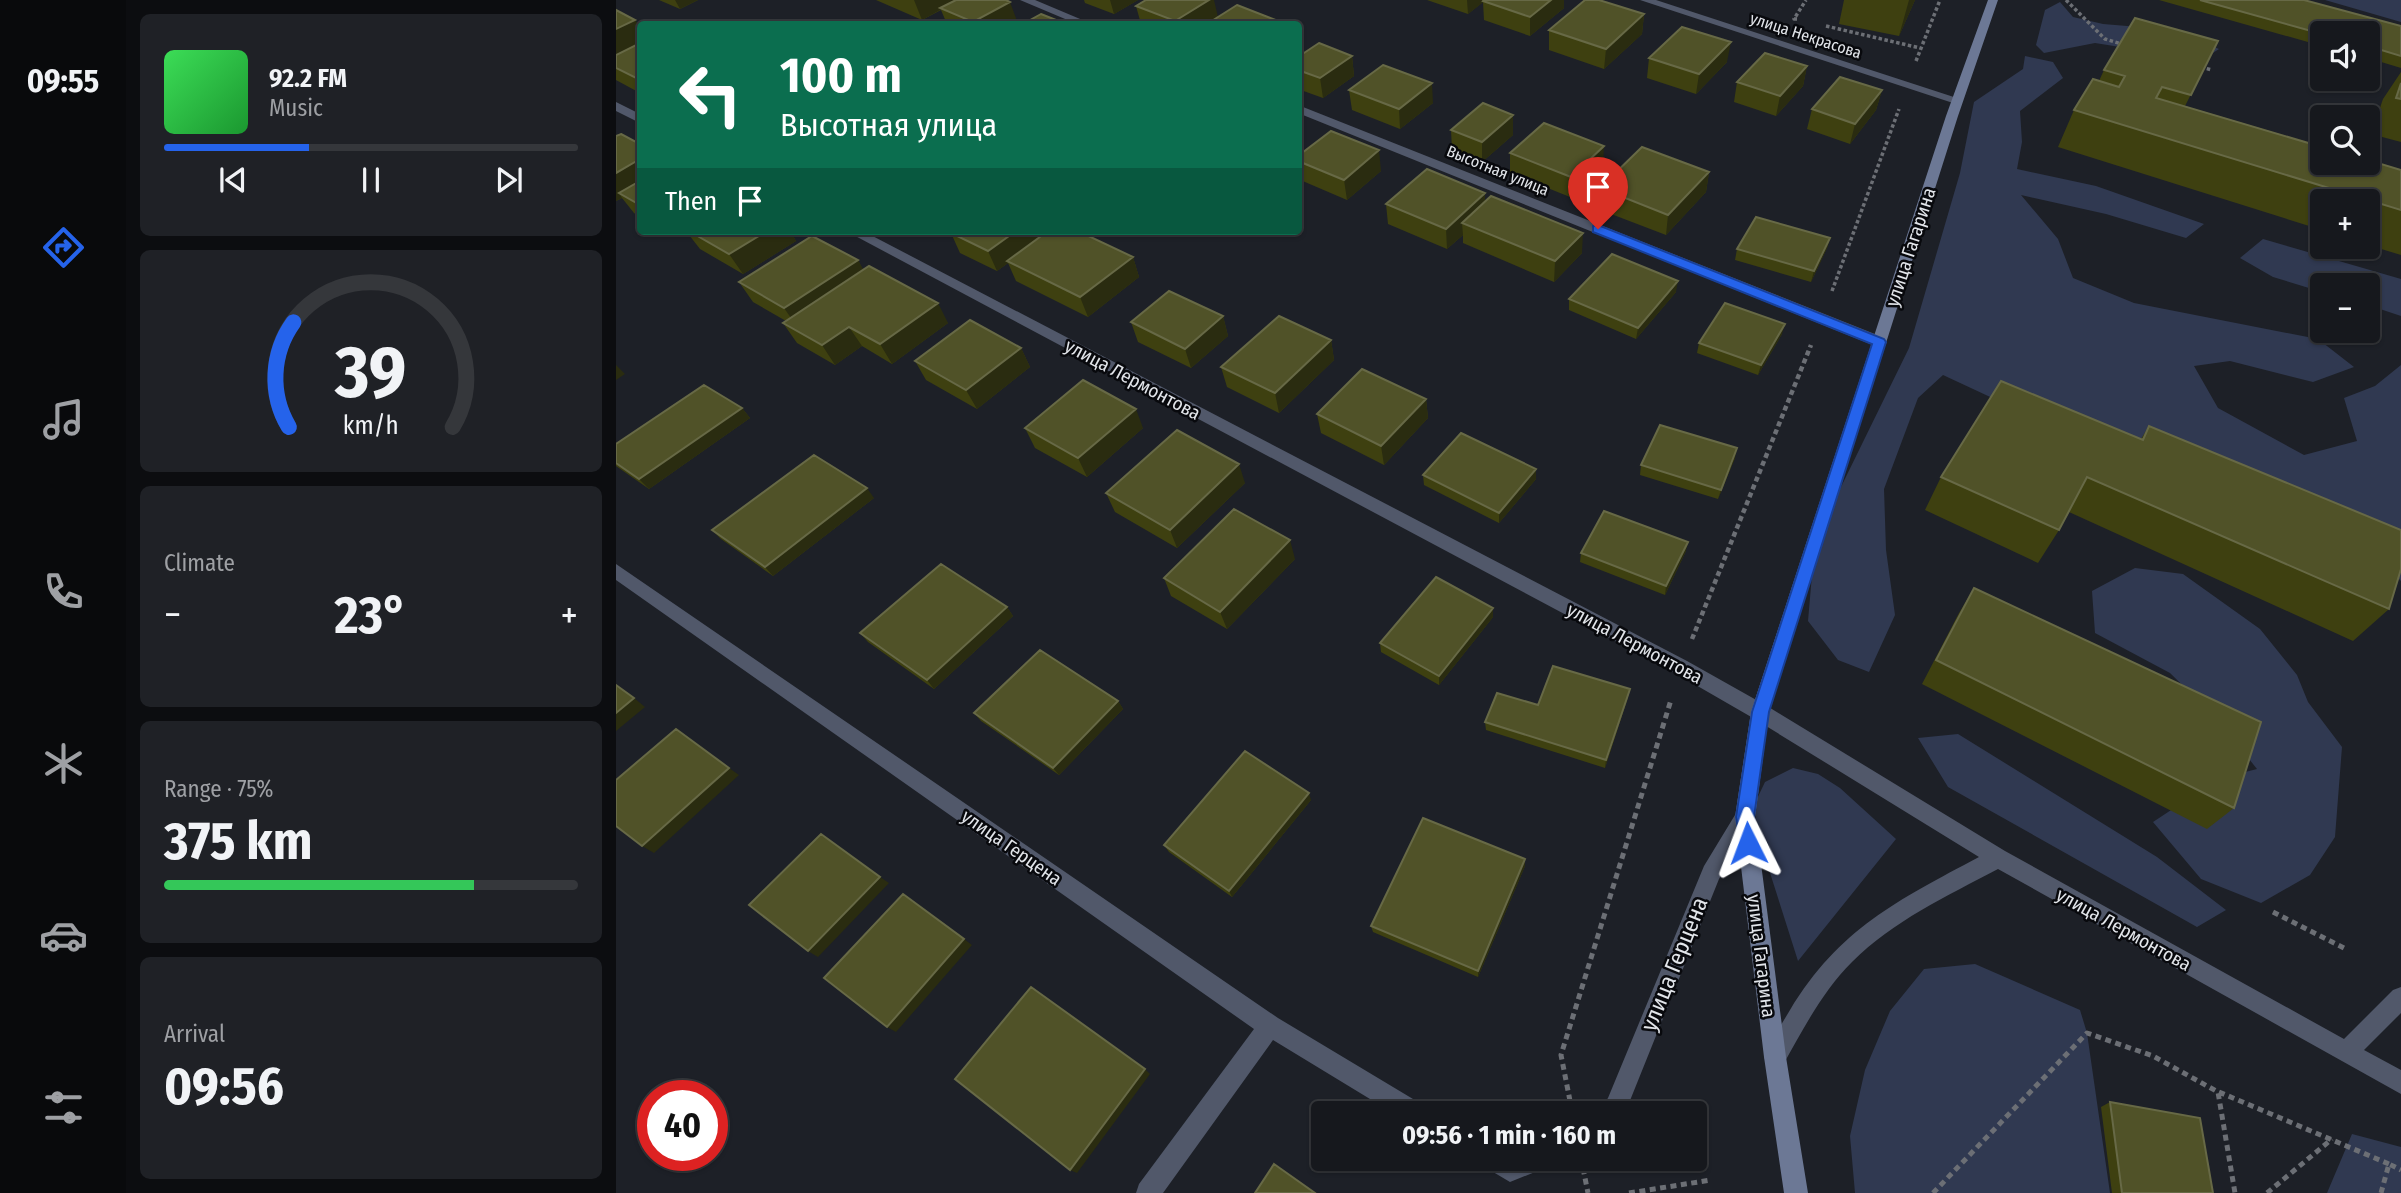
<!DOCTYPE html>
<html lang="en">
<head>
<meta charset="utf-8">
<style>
	:root { --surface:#16181d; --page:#1f2126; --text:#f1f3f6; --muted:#9ea0a4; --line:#35373b; --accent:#2563eb }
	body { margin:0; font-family:"Fira Sans Condensed",sans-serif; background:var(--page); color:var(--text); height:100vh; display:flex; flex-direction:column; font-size:26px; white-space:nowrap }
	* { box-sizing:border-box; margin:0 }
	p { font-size:23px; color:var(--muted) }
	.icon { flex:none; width:38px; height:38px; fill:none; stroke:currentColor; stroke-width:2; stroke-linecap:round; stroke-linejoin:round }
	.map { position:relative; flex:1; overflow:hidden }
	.details { display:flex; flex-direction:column; gap:14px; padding:14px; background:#0c0d10; width:490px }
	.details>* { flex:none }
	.guide { position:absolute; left:21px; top:21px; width:665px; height:214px; border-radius:7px; box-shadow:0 2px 5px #0004,0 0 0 2px var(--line); background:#0b6e4f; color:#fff; overflow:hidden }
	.buttons { position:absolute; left:1694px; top:21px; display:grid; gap:14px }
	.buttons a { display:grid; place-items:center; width:70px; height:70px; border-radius:7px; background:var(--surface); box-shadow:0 2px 5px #0004,0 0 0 2px var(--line); font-size:35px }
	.speed { position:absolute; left:21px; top:1080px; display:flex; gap:14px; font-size:35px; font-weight:700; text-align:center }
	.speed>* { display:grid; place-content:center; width:91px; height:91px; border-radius:50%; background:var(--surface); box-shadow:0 2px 5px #0004,0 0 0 2px var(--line); line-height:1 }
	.speed .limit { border:10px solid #d22; background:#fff; color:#111 }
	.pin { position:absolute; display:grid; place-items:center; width:60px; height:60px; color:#fff; margin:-72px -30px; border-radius:50% 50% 50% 0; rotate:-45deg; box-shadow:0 0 7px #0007 }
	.pin .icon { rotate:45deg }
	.me { position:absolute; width:77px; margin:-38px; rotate:357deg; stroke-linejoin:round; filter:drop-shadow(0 0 5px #0008) }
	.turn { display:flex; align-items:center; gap:24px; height:147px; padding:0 28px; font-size:32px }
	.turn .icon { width:91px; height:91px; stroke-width:2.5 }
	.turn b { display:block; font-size:49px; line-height:60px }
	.then { display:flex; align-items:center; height:66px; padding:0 28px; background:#0003; gap:14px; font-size:26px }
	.big { font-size:52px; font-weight:700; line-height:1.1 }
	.details .tile { flex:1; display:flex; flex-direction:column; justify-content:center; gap:10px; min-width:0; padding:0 24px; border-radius:10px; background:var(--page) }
	.details .dial { align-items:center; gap:0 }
	.dial svg { height:182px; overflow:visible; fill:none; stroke:var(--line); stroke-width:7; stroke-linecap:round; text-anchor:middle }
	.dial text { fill:var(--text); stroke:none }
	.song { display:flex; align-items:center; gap:21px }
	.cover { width:84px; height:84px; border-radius:10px; background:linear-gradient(135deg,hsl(130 70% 55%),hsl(130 70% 35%)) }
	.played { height:7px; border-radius:4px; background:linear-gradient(90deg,var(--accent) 35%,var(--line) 35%) }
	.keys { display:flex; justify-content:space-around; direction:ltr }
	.heat { display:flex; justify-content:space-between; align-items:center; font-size:38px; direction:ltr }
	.charge { height:10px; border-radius:5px; background:linear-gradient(90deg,#34c759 75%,var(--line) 0) }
	.trip { position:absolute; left:695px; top:1101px; width:396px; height:70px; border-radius:7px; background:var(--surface); box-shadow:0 2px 5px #0004,0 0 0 2px var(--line); font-weight:700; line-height:70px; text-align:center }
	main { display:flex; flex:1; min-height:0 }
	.tab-bar { display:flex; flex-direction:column; width:126px; justify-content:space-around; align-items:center; background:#090a0c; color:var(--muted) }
	.tab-bar .icon { width:49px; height:49px }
	.tab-bar .on { color:var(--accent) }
	.tab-bar b { font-size:32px; color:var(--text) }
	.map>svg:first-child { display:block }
</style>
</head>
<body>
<main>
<nav class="tab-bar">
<b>09:55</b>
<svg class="icon on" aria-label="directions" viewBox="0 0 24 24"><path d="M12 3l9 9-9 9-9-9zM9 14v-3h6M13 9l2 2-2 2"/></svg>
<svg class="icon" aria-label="music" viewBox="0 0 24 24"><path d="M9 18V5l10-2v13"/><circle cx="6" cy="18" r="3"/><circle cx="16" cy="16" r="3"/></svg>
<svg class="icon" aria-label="phone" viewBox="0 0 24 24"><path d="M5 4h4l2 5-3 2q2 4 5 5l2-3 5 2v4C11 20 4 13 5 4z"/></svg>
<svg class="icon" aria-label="climate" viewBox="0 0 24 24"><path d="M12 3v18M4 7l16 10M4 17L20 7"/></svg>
<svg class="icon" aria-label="car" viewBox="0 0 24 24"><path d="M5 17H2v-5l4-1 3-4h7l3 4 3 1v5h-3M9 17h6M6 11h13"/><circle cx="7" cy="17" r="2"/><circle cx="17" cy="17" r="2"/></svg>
<svg class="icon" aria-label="filters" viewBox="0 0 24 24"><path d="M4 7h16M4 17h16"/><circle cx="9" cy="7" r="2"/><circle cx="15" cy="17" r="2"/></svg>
</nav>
<section class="details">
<div class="tile">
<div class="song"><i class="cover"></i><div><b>92.2 FM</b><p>Music</p></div></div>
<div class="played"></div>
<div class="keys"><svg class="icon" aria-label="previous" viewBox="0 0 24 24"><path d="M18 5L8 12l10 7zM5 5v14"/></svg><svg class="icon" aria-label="pause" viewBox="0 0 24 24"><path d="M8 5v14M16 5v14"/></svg><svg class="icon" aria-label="next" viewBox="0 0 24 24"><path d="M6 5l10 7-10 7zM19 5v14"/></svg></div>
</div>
<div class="tile dial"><svg viewBox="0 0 100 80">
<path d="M14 69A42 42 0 1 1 86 69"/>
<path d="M14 69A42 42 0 0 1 16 23" stroke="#2563eb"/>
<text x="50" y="56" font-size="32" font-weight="700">39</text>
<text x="50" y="72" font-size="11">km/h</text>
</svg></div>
<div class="tile"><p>Climate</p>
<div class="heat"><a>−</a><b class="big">23°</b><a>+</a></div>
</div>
<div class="tile"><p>Range · 75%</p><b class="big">375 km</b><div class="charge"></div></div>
<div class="tile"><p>Arrival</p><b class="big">09:56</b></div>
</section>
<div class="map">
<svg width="1785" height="1193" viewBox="0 0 1785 1193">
	<rect width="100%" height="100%" fill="#1d2027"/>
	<path fill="#303951" d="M1709 0H1785V22Z
		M1444 2 1457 17 1487 24 1559 30 1603 49 1586 60 1479 43 1428 53 1420 45 1429 10Z
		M1409 56 1437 62 1447 78 1404 111 1406 142 1401 169 1480 186 1588 224 1570 238 1490 214 1405 195 1442 239 1457 278 1518 303 1702 339 1738 367 1697 382 1614 361 1578 366 1602 408 1688 455 1741 441 1728 398 1759 386 1785 365V581L1741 537 1415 416 1327 375 1302 398 1268 489 1270 550 1279 615 1253 672 1222 660 1192 621 1199 540 1293 348 1344 173 1358 102 1407 69Z
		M1647 239 1785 279V316L1752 305V285H1706V292L1657 277 1624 258Z
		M1519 568 1567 574 1644 629 1681 675 1692 702 1726 747 1719 837 1694 875 1645 903 1585 879 1537 822 1602 779 1641 769 1602 720 1554 673 1479 633 1476 591Z
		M1342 734 1541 857 1610 910 1581 927 1332 787 1302 738Z
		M1177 768 1202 774 1224 788 1280 839 1182 961 1142 835 1138 805 1149 782Z
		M1359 964 1464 1010 1471 1033 1494 1193H1239L1234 1136 1249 1070 1274 1011 1308 969Z
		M1736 1134 1785 1147V1193H1711Z"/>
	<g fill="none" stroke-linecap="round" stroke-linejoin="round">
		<path stroke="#6c6f75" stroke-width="3.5" stroke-dasharray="3.5 2.5" stroke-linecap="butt" d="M1450 0 1489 39 1509 45
			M1181 19H1178L1190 0
			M1210 26 1304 48
			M1300 61 1324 0
			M1585 67 1596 70
			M1216 291 1283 109"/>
		<path stroke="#6c6f75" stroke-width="4.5" stroke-dasharray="5 3.5" stroke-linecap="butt" d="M1076 639 1195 345"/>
		<path stroke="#6c6f75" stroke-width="5" stroke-dasharray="6 4.5" stroke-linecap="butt" d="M1657 912 1728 948
			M1603 1092 1773 1164
			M956 1111 945 1055 1055 700
			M965 1158 972 1193
			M1013 1193 1095 1180
			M1317 1193 1471 1033 1537 1056 1602 1092 1619 1193
			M1651 1193 1716 1139
			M1765 1193 1773 1164 1785 1170"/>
		<path fill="#51586a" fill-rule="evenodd" d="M404 0H419L476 24H461Z
			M1024 0H1040L1347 100 1337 103Z
			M0 102 24 114V123L0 111Z
			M682 105 1269 338 1271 342 1269 346H1259L682 113Z
			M230 231H247L1071 661 1151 706 1389 851 1728 1039 1777 990 1785 987V1013L1748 1050 1785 1070V1094L1382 869C1331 896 1277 921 1236 962 1207 991 1187 1029 1167 1065L1159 1068 1151 1065 1148 1057C1155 1041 1165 1025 1174 1010 1223 929 1282 900 1363 857L1137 718 1059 673Z
			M0 564 662 1018 807 1105 811 1113H777L657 1040 547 1193H520L523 1184 638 1029 0 580Z
			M1129 808 1136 810 1139 817 1103 879 1009 1113H981L992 1098 1088 866 1122 810Z
			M863 1158H938L934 1166 894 1182 867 1166Z"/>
		<path fill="#6c7895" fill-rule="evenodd" d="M1372 0H1382L1342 116 1153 712 1139 817 1170 1057 1192 1193H1168L1148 1057 1119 817 1135 712 1330 116Z"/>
	</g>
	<path fill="#3e4010" d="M43 0H82L64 9Z
		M260 0H390L401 21 395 24H331L325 10 306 20Z
		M468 0H522L498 14 469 3Z
		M811 0H948V8L914 36 868 20 867 2 852 14Z
		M1228 0H1299L1283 36 1223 24Z
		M1543 0H1688L1785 26V68L1752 58V33H1706V46Z
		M520 6 602 17 590 24H525Z
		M1028 14 1026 34 988 69 933 50V30Z
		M19 20 24 29V93L0 80V55Z
		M1602 41 1569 106 1785 170V255L1752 245V201H1706V230L1442 147 1458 110 1483 81 1488 70Z
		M736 56 738 76 707 98 682 89V57Z
		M1033 58 1111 62 1080 94 1031 78Z
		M1191 66 1187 86 1160 116 1118 102 1121 82Z
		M1785 72V142L1755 134 1767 99Z
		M733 90 817 103 784 129 736 110Z
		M1266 90 1260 110 1234 144 1191 129 1196 109Z
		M835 130 897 135 866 162 836 150Z
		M24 144V217L18 213 6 198 0 201Z
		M894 153 987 166 954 197 894 173Z
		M682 156 765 171 731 200 682 179Z
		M1093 172 1090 192 1050 235 982 209 984 188Z
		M869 201 966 253 938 282 847 243V235L831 249 772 224 770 204Z
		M70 231H174L180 241 127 274 84 249Z
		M430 231 517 257 523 277 472 317 400 281 392 263 381 271 344 253 335 233Z
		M1214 238 1211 248 1195 282 1119 260 1121 249Z
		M242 260 247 270 332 323 276 364 246 346 219 365 181 343 167 323 170 321 137 302 123 282Z
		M1060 292 1020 339 953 310V299Z
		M607 316 612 336 575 368 522 342 515 322Z
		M1166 334 1142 375 1081 353 1083 343Z
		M715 340 718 360 663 413 611 387 605 367Z
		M405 348 414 367 361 409 310 380 299 361Z
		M810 399 812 418 768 465 705 433 701 414Z
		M126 408 134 418 33 489 0 466V444Z
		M1533 426 1773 609 1737 641 1453 512 1443 530 1422 563 1309 510 1325 477 1525 439Z
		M409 428H527L471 477 419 448Z
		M1119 458 1102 499 1024 475 1025 465Z
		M807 475 920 479 883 523 808 485Z
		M629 483 561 548 499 512 490 493Z
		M258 498 157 576 105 539 96 530Z
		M1070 551 1049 595 964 562 965 553Z
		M679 559 611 629 555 596 548 578Z
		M1358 588 1618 808 1591 829 1306 684 1343 613Z
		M391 607 397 616 318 689 252 642 244 633Z
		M877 617 823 685 765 652 764 643Z
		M1012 697 989 768 870 730 869 722 922 705Z
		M502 701 507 709 443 775 365 721 358 713Z
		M695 800 616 897 553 852 548 845Z
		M909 866 862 977 757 932 755 926Z
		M1494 1102 1597 1193H1496L1485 1107Z"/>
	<path fill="#2a2c10" d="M59 0H82L64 9Z
		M298 0H342L306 20Z
		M494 0H522L498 14Z
		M593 0H598L602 17 590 24H560L559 21Z
		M851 0H870L852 14Z
		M935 0H948V8L914 36V17Z
		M1293 0H1299L1283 36Z
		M394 2 401 21 395 24H358L357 22Z
		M1028 14 1026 34 988 69 990 49Z
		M19 20 24 29V43L0 55V29Z
		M1115 42 1111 62 1080 94 1083 74Z
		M736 56 738 76 707 98 704 78Z
		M1191 66 1187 86 1160 116 1164 96Z
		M816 83 817 103 784 129 783 109Z
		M1266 90 1260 110 1234 144 1239 124Z
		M897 115V135L866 162V142Z
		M988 146 987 166 954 197 955 177Z
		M763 150 765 171 731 200 728 180Z
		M24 159V188L3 193 6 198 0 201V173Z
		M1093 172 1090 192 1050 235 1052 215Z
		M869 193V213L846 223 847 235 831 249 830 229Z
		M53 231H63L56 235Z
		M151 231H174L180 241 127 274 113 254Z
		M400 231H430L432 235 391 261 392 263 381 271 372 251Z
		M967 233 966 253 938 282 939 261Z
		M1214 238 1211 248 1195 282 1198 271Z
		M517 257 523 277 472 317 464 297Z
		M242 260 253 280 182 328 168 308Z
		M1062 281 1060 292 1020 339 1022 328Z
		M322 303 332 323 276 364 264 344Z
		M607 316 612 336 575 368 569 349Z
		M1169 324 1166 334 1142 375 1145 365Z
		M233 327 246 346 219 365 206 345Z
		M715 340 718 360 663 413 659 393Z
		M405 348 414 367 361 409 350 390Z
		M0 365 9 374 0 380Z
		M810 399 812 418 768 465 765 446Z
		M126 408 134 418 33 489 23 479Z
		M520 409 527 428 471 477 462 458Z
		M1121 448 1119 458 1102 499 1105 490Z
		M623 464 629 483 561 548 554 530Z
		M920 469V479L883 523V513Z
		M251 488 258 498 157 576 149 567Z
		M674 540 679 559 611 629 604 612Z
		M1072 542 1070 551 1049 595 1050 586Z
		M391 607 397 616 318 689 311 680Z
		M877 608V617L823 685V676Z
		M1014 689 1012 697 989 768 990 760Z
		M18 698 29 707 0 731V713Z
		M502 701 507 709 443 775 437 768Z
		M113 768 123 775 38 853 26 846Z
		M693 793 695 800 616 897 613 891Z
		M909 859V866L862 977V971Z
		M264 877 273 883 202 957 192 951Z
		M348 939 356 945 280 1032 271 1027Z
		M529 1069 534 1074 461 1173 454 1170Z"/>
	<path fill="#505228" stroke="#676946" stroke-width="2" d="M340 0H390L394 2 357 22 324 8Z
		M530 0H593L559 21 520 6Z
		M868 0H935L914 17 867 1Z
		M969 0H983L1028 14 990 49 933 30Z
		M1584 0H1688L1785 26V56L1752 46V33L1706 34Z
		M621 5 670 24H591Z
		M0 10 19 20 0 29Z
		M425 14 450 24H407Z
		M1519 18 1602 41 1575 95 1546 87 1540 98 1706 147V163H1752V160L1785 170V210L1458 110 1477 79 1503 87 1509 76 1488 70Z
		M1066 27 1115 42 1083 74 1033 58Z
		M24 43V80L0 68V55Z
		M703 43 736 56 704 78 682 70V57Z
		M1149 53 1191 66 1164 96 1121 82Z
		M767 65 816 83 783 109 733 90Z
		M1224 77 1266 90 1239 124 1196 109Z
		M1785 83V99L1780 98Z
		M867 103 897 115 866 142 835 130Z
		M928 123 988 146 955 177 894 153Z
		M715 131 763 150 728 180 682 161V156Z
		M5 134 24 144V159L0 173V136Z
		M1026 147 1093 172 1052 215 984 188Z
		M811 169 869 193 830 229 770 204Z
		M24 181V205L3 193Z
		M875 196 967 233 939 261 846 223Z
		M1140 217 1214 238 1198 271 1121 249Z
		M73 231H151L113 254Z
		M337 231H400L372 251 335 233Z
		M432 231H462L517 257 464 297 391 261Z
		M196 236 242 260 168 308 123 282Z
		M996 254 1062 281 1022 328 953 299Z
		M253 266 322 303 264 344 233 327 206 345 167 323Z
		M553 291 607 316 569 349 515 322Z
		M1109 303 1169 324 1145 365 1083 343Z
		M663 316 715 340 659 393 605 367Z
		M354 320 405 348 350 390 299 361Z
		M746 369 810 399 765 446 701 414Z
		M467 380 520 409 462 458 409 428Z
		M1385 381 1527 440 1533 426 1785 530V569L1773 609 1471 477 1443 530 1325 477Z
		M88 385 126 408 23 479 0 463V444Z
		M1044 425 1121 448 1105 490 1025 465Z
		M561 430 623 464 554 530 490 493Z
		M845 433 920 469 883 513 807 475Z
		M198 455 251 488 149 567 96 530Z
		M618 509 674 540 604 612 548 578Z
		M988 511 1072 542 1050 586 965 553Z
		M325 564 391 607 311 680 244 633Z
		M820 577 877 608 823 676 764 643Z
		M1358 588 1645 722 1618 808 1320 660Z
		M424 650 502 701 437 768 358 713Z
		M937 666 1014 689 990 760 869 722 881 693 922 705Z
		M0 685 18 698 0 713Z
		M60 729 113 768 26 846 0 826V780Z
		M629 751 693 793 613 891 548 845Z
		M807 818 909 859 862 971 755 926Z
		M205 834 264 877 192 951 133 905Z
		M287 894 348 939 271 1027 208 978Z
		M415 987 529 1069 454 1170 339 1079Z
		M1494 1102 1584 1118 1597 1193H1506Z
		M658 1164 699 1193H639Z"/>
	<path fill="#2563eb" stroke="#184099" stroke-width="2" d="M982 225 1268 339 1270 342 1153 712 1138 817 1141 843 1138 849 1132 852 1125 849 1120 817 1136 712 1256 344 977 232V226Z"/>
	<g text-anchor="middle" stroke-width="5" stroke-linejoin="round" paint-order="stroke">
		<g font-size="16" fill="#e2e5ea" stroke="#08090d">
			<text transform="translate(1190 35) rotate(18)" y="6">улица Некрасова</text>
			<text transform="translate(882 170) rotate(22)" y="6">Высотная улица</text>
		</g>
		<g font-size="19" fill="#e2e5ea" stroke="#08090d">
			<text transform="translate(1294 247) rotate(-72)" y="7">улица Гагарина</text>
			<text transform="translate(517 379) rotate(28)" y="7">улица Лермонтова</text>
			<text transform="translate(1019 643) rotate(28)" y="7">улица Лермонтова</text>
			<text transform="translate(396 847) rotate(35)" y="7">улица Герцена</text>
			<text transform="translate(1508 929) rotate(29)" y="7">улица Лермонтова</text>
			<text transform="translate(1146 956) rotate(83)" y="7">улица Гагарина</text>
		</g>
		<g font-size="23" fill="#e2e5ea" stroke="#08090d">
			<text transform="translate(1058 964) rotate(-68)" y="8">улица Герцена</text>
		</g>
	</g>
</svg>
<div class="buttons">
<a><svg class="icon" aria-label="sound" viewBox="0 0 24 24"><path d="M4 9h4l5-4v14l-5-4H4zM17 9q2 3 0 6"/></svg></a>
<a><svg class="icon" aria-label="search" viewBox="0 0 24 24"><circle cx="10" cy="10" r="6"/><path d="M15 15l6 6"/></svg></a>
<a>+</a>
<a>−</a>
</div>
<div class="speed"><div class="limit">40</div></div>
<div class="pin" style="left:982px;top:229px;background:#d93025"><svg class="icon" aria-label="arrive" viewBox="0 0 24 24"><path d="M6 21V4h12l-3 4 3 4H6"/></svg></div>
<svg class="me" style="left:1132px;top:843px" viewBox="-20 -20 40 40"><path d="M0-17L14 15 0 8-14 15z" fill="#2563eb" stroke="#fff" stroke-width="4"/></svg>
<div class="trip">09:56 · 1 min · 160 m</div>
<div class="guide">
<div class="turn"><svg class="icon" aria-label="left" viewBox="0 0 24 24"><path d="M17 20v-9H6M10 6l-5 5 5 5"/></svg><div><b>100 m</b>Высотная улица</div></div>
<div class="then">Then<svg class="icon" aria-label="arrive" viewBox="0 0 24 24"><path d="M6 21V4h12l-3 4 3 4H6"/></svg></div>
</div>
</div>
</main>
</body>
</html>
